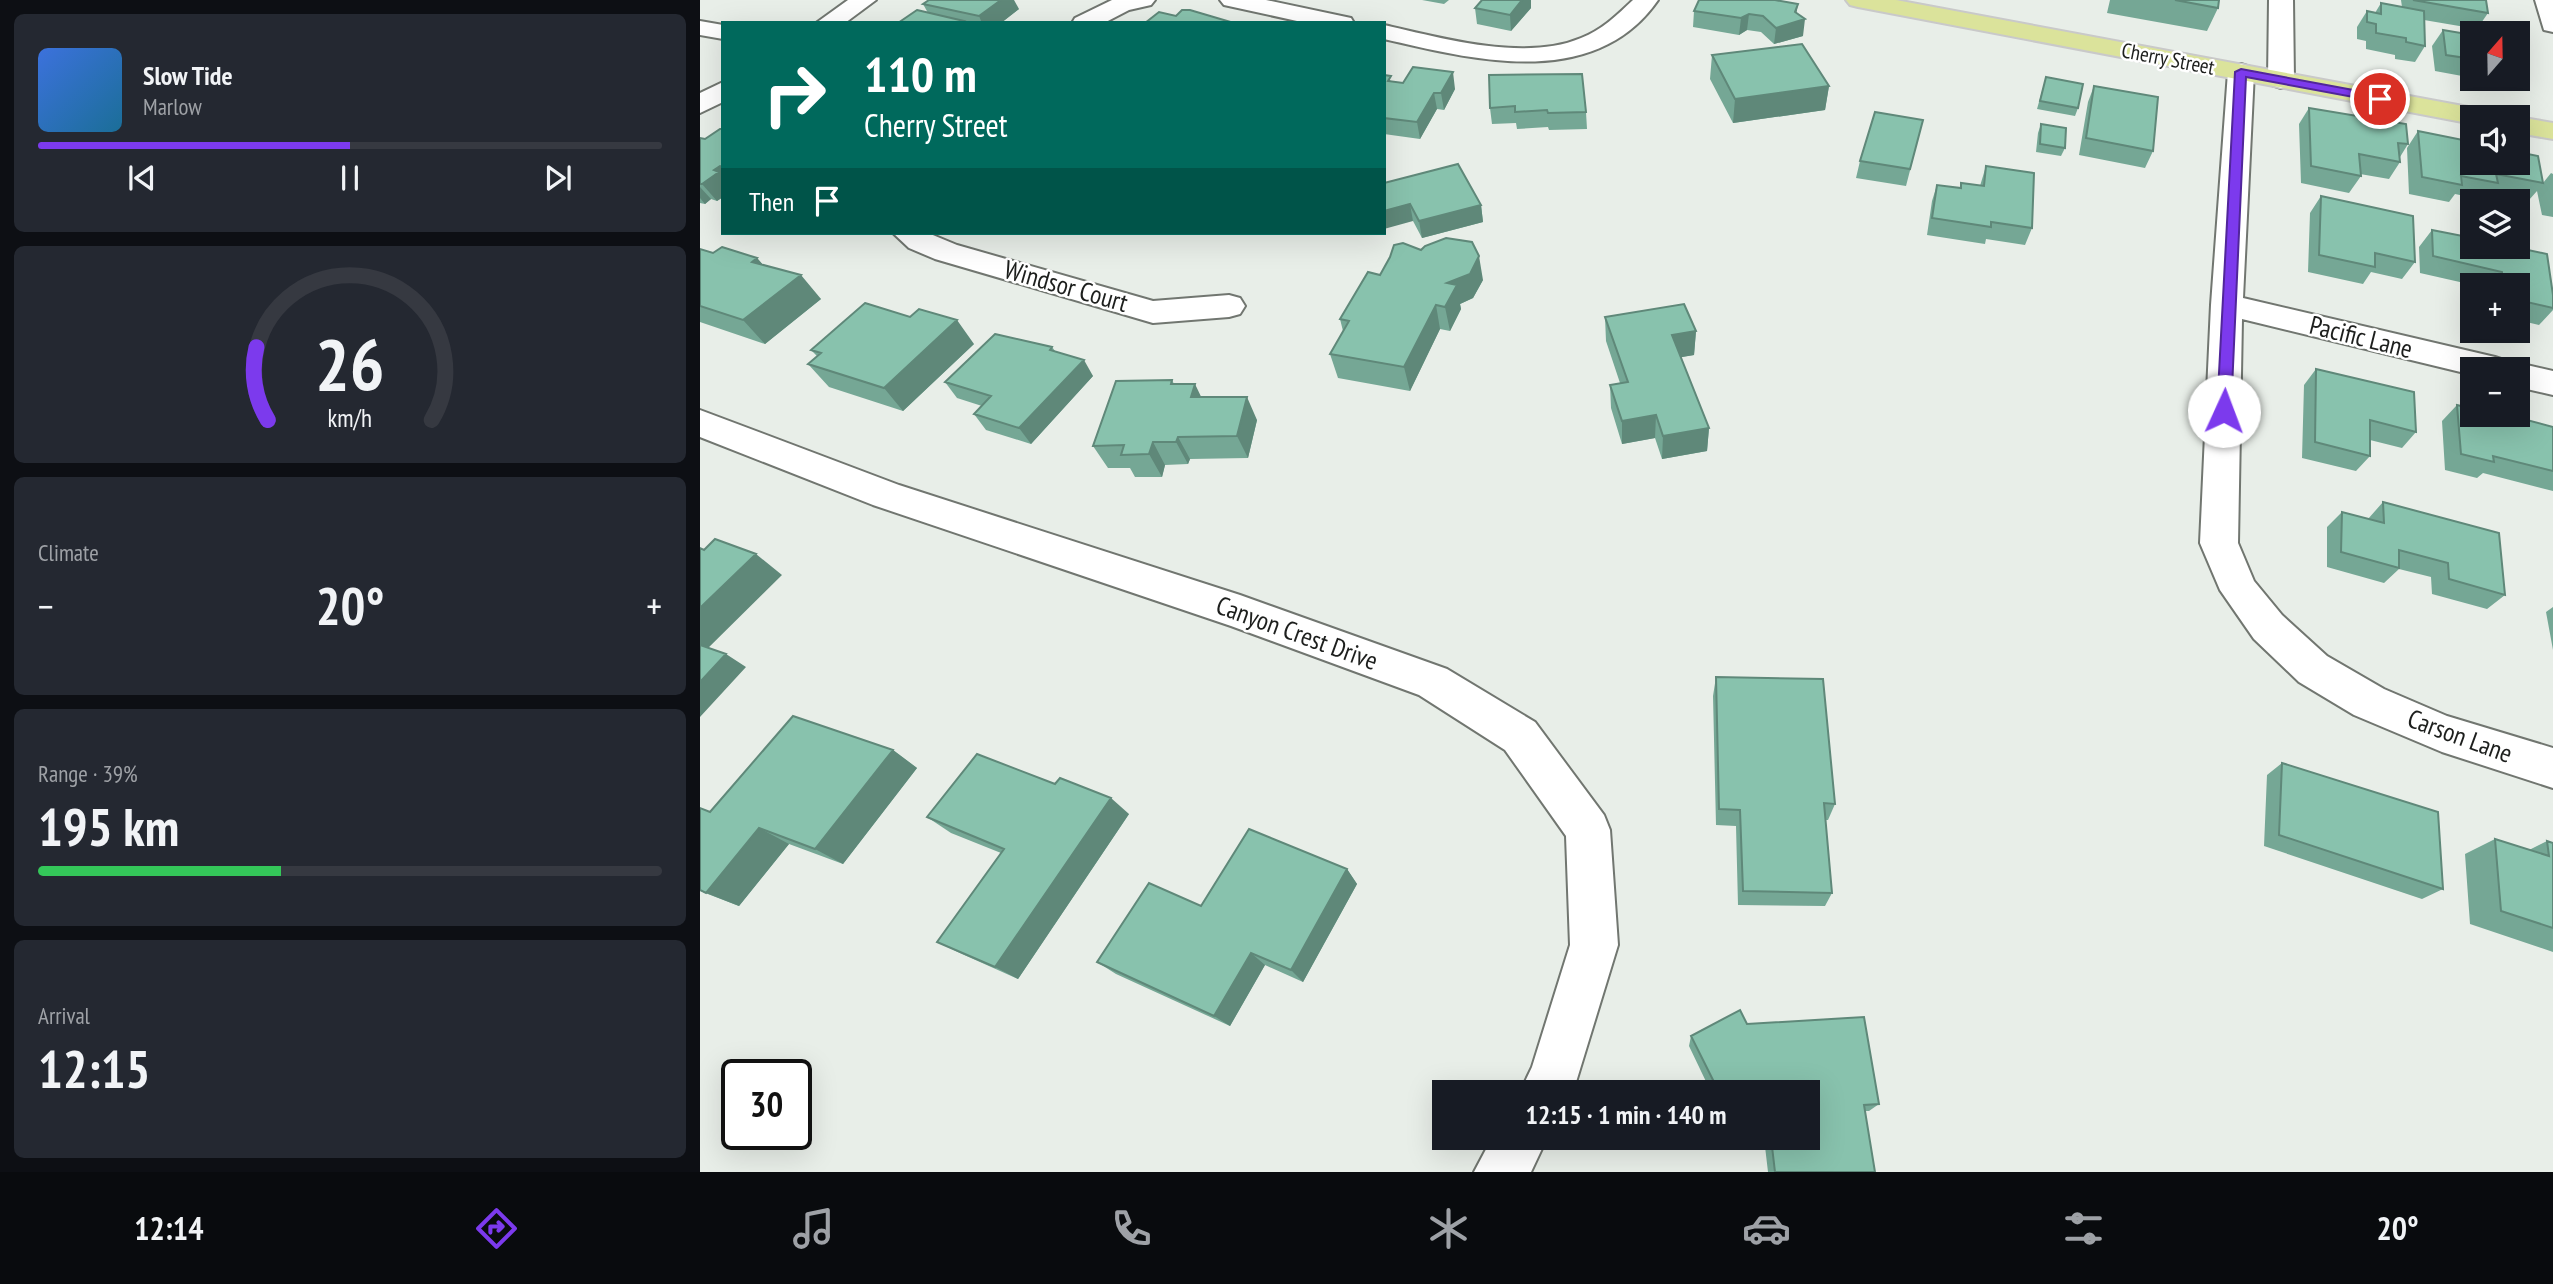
<!DOCTYPE html>
<html lang="en">
<head>
<meta charset="utf-8">
<style>
	:root { --surface:#171b24; --page:#242831; --text:#f1f3f6; --muted:#9ea1a6; --line:#363941; --accent:#7c3aed }
	body { margin:0; font-family:"PT Sans Narrow",sans-serif; background:var(--page); color:var(--text); height:100vh; display:flex; flex-direction:column; font-size:26px; white-space:nowrap }
	* { box-sizing:border-box; margin:0 }
	p { font-size:23px; color:var(--muted) }
	.icon { flex:none; width:38px; height:38px; fill:none; stroke:currentColor; stroke-width:2; stroke-linecap:round; stroke-linejoin:round }
	.map { position:relative; flex:1; overflow:hidden }
	.side { display:flex; flex-direction:column; gap:14px; padding:14px; background:#0d0f14; width:700px }
	.side>* { flex:none }
	.hud { position:absolute; left:21px; top:21px; width:665px; height:214px; border-radius:0px; box-shadow:0 7px 28px #0002; background:#00695c; color:#fff; overflow:hidden }
	.needle { width:46px; rotate:20deg }
	.controls { position:absolute; left:1760px; top:21px; display:grid; gap:14px }
	.controls a { display:grid; place-items:center; width:70px; height:70px; border-radius:0px; background:var(--surface); box-shadow:0 7px 28px #0002; font-size:35px }
	.speed { position:absolute; left:21px; top:1059px; display:flex; gap:14px; font-size:35px; font-weight:700; text-align:center }
	.speed>* { display:grid; place-content:center; width:91px; height:91px; border-radius:50%; background:var(--surface); box-shadow:0 7px 28px #0002; line-height:1 }
	.speed .limit { border:4px solid #111; border-radius:10px; background:#fff; color:#111 }
	.pin { position:absolute; display:grid; place-items:center; width:60px; height:60px; color:#fff; margin:-30px; border:4px solid #fff; border-radius:50%; box-shadow:0 2px 7px #0007 }
	.me { position:absolute; width:77px; margin:-38px; rotate:2deg; stroke-linejoin:round; filter:drop-shadow(0 0 5px #0008) }
	.turn { display:flex; align-items:center; gap:24px; height:147px; padding:0 28px; font-size:32px }
	.turn .icon { width:91px; height:91px; stroke-width:2.5 }
	.turn b { display:block; font-size:49px; line-height:60px }
	.then { display:flex; align-items:center; height:66px; padding:0 28px; background:#0003; gap:14px; font-size:26px }
	.big { font-size:52px; font-weight:800; line-height:1.1 }
	.side .widget { flex:1; display:flex; flex-direction:column; justify-content:center; gap:10px; min-width:0; padding:0 24px; border-radius:10px; background:var(--page) }
	.side .dial { align-items:center; gap:0 }
	.dial svg { height:182px; overflow:visible; fill:none; stroke:var(--line); stroke-width:7; stroke-linecap:round; text-anchor:middle }
	.dial text { fill:var(--text); stroke:none }
	.song { display:flex; align-items:center; gap:21px }
	.cover { width:84px; height:84px; border-radius:10px; background:linear-gradient(135deg,hsl(220 70% 55%),hsl(200 70% 35%)) }
	.played { height:7px; border-radius:4px; background:linear-gradient(90deg,var(--accent) 50%,var(--line) 50%) }
	.keys { display:flex; justify-content:space-around; direction:ltr }
	.heat { display:flex; justify-content:space-between; align-items:center; font-size:38px; direction:ltr }
	.charge { height:10px; border-radius:5px; background:linear-gradient(90deg,#34c759 39%,var(--line) 0) }
	.trip { position:absolute; left:732px; top:1080px; width:388px; height:70px; border-radius:0px; background:var(--surface); box-shadow:0 7px 28px #0002; font-weight:800; line-height:70px; text-align:center }
	.tab-bar { display:flex; height:112px; justify-content:space-around; align-items:center; background:#090b0e; color:var(--muted) }
	.tab-bar .icon { width:49px; height:49px }
	.tab-bar .current { color:var(--accent) }
	.tab-bar b { font-size:32px; color:var(--text) }
	main { display:flex; flex:1; min-height:0 }
	.map>svg:first-child { display:block }
</style>
</head>
<body>
<main>
<section class="side">
<div class="widget">
<div class="song"><i class="cover"></i><div><b>Slow Tide</b><p>Marlow</p></div></div>
<div class="played"></div>
<div class="keys"><svg class="icon" aria-label="previous" viewBox="0 0 24 24"><path d="M18 5L8 12l10 7zM5 5v14"/></svg><svg class="icon" aria-label="pause" viewBox="0 0 24 24"><path d="M8 5v14M16 5v14"/></svg><svg class="icon" aria-label="next" viewBox="0 0 24 24"><path d="M6 5l10 7-10 7zM19 5v14"/></svg></div>
</div>
<div class="widget dial"><svg viewBox="0 0 100 80">
<path d="M14 69A42 42 0 1 1 86 69"/>
<path d="M14 69A42 42 0 0 1 9 37" stroke="#7c3aed"/>
<text x="50" y="56" font-size="32" font-weight="700">26</text>
<text x="50" y="72" font-size="11">km/h</text>
</svg></div>
<div class="widget"><p>Climate</p>
<div class="heat"><a>−</a><b class="big">20°</b><a>+</a></div>
</div>
<div class="widget"><p>Range · 39%</p><b class="big">195 km</b><div class="charge"></div></div>
<div class="widget"><p>Arrival</p><b class="big">12:15</b></div>
</section>
<div class="map">
<svg width="1853" height="1172" viewBox="0 0 1853 1172">
	<rect width="100%" height="100%" fill="#e8eee8"/>
	<g fill="none" stroke-linecap="round" stroke-linejoin="round">
		<defs>
			<path id="minor" d="M148 0H176L145 23H116Z
				M412 0H455L451 5 429 10 404 23H372L375 18Z
				M520 0H566L651 18 654 23H606L524 5Z
				M933 0H958C895 91 774 60 684 39V25C742 38 824 62 881 38 902 30 917 15 933 0Z
				M1569 0H1593L1594 80 1590 85 1581 88 1572 85 1568 80Z
				M1835 0H1853V32L1844 30Z
				M0 21 23 25V39L0 35Z
				M1541 64 1550 67 1554 72 1543 298 1795 357 1807 361 1810 366 1818 363 1853 371V395L1818 387V369H1773V375L1542 319 1538 543 1554 581 1582 615 1627 656 1684 689 1747 716 1853 748V788L1742 752 1654 715 1599 682 1554 639 1520 590 1500 543 1511 305 1528 72 1532 67Z
				M23 82V102L0 113V93Z
				M193 233H228L257 245 453 301 529 295 540 298 545 306 540 314 529 317 453 323 235 259 209 248Z
				M0 410 199 485 540 595 747 669 835 722 904 815 910 830 918 945 873 1092H820L832 1067 870 945 866 836 805 750 719 695 531 626 173 505 0 437Z
				M792 1138H847L831 1172H774Z"/>
			<path id="major" d="M1146 0H1196L1779 109 1788 111 1792 117H1773V124L1158 7 1150 5Z
				M1817 117H1818L1853 123V139L1818 133Z"/>
		</defs>
		<use href="#minor" stroke="#717670" stroke-width="4"/>
		<use href="#major" stroke="#c9c9c9" stroke-width="4"/>
		<use href="#minor" fill="#fff" fill-rule="evenodd"/>
		<use href="#major" fill="#dbe39b" fill-rule="evenodd"/>
	</g>
	<path fill="#75a795" d="M722 0H749L744 4Z
		M1410 0H1519L1518 8 1507 31 1407 13Z
		M1701 0H1786L1788 13 1777 29 1724 20 1725 46 1715 62 1695 59V55L1666 49V41L1657 39V27L1667 11 1675 13 1681 3 1702 7Z
		M223 4 319 9 301 23H198L228 13Z
		M775 8H831L811 31 777 24Z
		M994 11 1097 13 1103 36 1074 44 1061 32 1047 30 1039 35 993 27Z
		M1743 30 1773 35V78L1735 71 1732 46Z
		M1012 55 1129 86 1125 110 1033 123 1010 79Z
		M684 75 692 82 755 89 744 110 737 109 720 139 684 134Z
		M789 75 886 112 887 129 849 130 848 127 817 129 816 123 792 124 790 108Z
		M1346 77 1378 108 1375 116 1337 109Z
		M1394 86 1453 151 1445 168 1379 155 1388 102Z
		M1609 108 1708 144 1700 157V162L1689 179 1660 174 1661 176 1649 193 1601 183 1599 124Z
		M1223 120 1206 186 1156 178 1160 161Z
		M1341 124 1365 148 1361 156 1336 152 1338 133Z
		M23 129V197L17 201 11 199 5 204 0 203V138L5 139Z
		M1718 131 1843 183 1851 173 1853 174V217L1842 215 1837 191 1829 200 1790 192 1784 200 1755 194 1749 202 1709 194 1707 148Z
		M1286 166 1332 228 1325 245 1286 239 1285 244 1227 235 1232 201 1237 185 1260 188 1261 183 1280 186Z
		M684 183 781 205 783 222 722 238 713 221Z
		M1621 196 1715 262 1702 279 1671 272 1663 284 1608 272 1610 213Z
		M1732 230 1853 295V310L1839 325 1818 320V285H1773L1720 273 1719 247Z
		M0 249 13 253 57 258 63 265 121 299 65 344 0 322Z
		M680 275 783 280 773 298 760 304 761 309 750 331 740 329 710 391 638 378 630 354 643 331 640 319Z
		M905 317 996 331 994 355 981 357 1009 428 1007 451 962 459 955 438 922 444 911 408 910 385 920 383 906 341Z
		M274 344 203 411 129 387 108 364 117 356 111 350Z
		M352 347 355 351 393 376 331 444 286 430 274 414 282 406 257 398 245 382Z
		M1616 369 1716 432 1702 448 1670 440V456L1656 471 1602 458 1604 385Z
		M472 380 474 384 501 397 557 420 548 458 490 459 488 464 465 465 462 477H435L430 468H408L393 446Z
		M1757 405 1853 427V491L1783 473 1777 478 1745 470 1742 421Z
		M1683 502 1805 595 1787 609 1732 594 1731 577 1699 569 1684 583 1627 567V527L1642 512 1668 519Z
		M1853 607V650L1846 612Z
		M1016 677 1135 804 1128 820H1125L1132 893 1125 906 1038 905 1036 826 1016 825 1013 696Z
		M193 750 217 768 143 864 89 844 39 906 0 891V808L10 812Z
		M1582 763 1743 889 1722 899 1564 846 1567 775Z
		M429 814 318 979 262 954 237 942 301 853 251 833 227 817Z
		M1795 839 1829 850 1847 841 1853 843V952L1770 924 1765 854Z
		M647 869 657 884 603 982 565 965 530 1026 416 974 397 962 501 906Z
		M1047 1024 1179 1104 1169 1111H1165L1175 1172H1068L1064 1138H1108V1092H1011L989 1046 991 1036Z"/>
	<path fill="#5f8879" d="M298 0H314L319 9 301 23H282L279 16Z
		M822 0H831V8L811 31 810 15Z
		M1098 4 1095 22 1105 19 1103 36 1074 44 1076 28 1095 12Z
		M1049 14 1047 30 1039 35 1041 18Z
		M753 72 755 89 744 110 741 93Z
		M1129 86 1125 110 1033 123 1035 99Z
		M734 93 737 109 720 139 717 122Z
		M20 166 23 170V197L17 201 2 184 14 170Z
		M0 187 11 199 5 204 0 198Z
		M710 204 713 221 684 229V211Z
		M781 205 783 222 722 238 719 221Z
		M779 256 783 280 773 298 760 304 761 309 750 331 745 307 747 283Z
		M57 258 78 282 52 262Z
		M101 275 121 299 65 344 43 320Z
		M736 305 740 329 710 391 704 367Z
		M257 320 274 344 203 411 184 388Z
		M996 331 994 355 971 359 972 335Z
		M384 360 393 376 331 444 319 428Z
		M495 384 506 407 491 397Z
		M547 397 557 420 548 458 537 436Z
		M956 415 955 438 922 444V421Z
		M1009 428 1007 451 962 459 963 436Z
		M478 437 490 459 488 464 476 442Z
		M453 442 465 465 462 477 449 454Z
		M56 554 82 575 0 656V608Z
		M26 654 46 667 0 717V682Z
		M193 750 217 768 143 864 115 849Z
		M411 798 429 814 318 979 295 967Z
		M59 828 89 844 39 906 6 893Z
		M647 869 657 884 603 982 591 970Z
		M551 953 565 965 530 1026 514 1016Z"/>
	<path fill="#88c2ad" stroke="#5f8879" stroke-width="2" d="M229 0H301L279 16 223 4Z
		M782 0H822L810 15 775 8Z
		M999 0H1075L1098 4 1095 12 1105 19 1076 28 1063 16 1049 14 1041 18 994 11Z
		M1475 0H1519L1518 8Z
		M1713 0H1786L1788 13Z
		M1681 3 1724 11 1725 46 1706 42V38L1676 33V24L1667 22V11L1681 14Z
		M217 10 264 21 261 23H198Z
		M482 10H490L534 23H445L459 12 476 16Z
		M1743 30 1773 35V59L1746 55Z
		M1102 44 1129 86 1035 99 1012 55Z
		M713 67 753 72 741 93H734L717 122 684 118V75L691 76 688 81 703 83Z
		M882 74 886 112 848 113 847 110 815 112V106L790 108 789 75Z
		M1346 77 1383 84 1378 108 1340 101Z
		M1394 86 1458 97 1453 151 1386 138Z
		M1609 108 1706 124 1708 144 1698 143 1700 162 1659 154 1661 176 1611 166Z
		M1175 112 1223 120 1210 169 1160 161Z
		M1341 124 1366 128 1365 148 1340 144Z
		M20 129H23V167L20 166 14 170 19 172 2 184H0V138L5 139Z
		M1718 131 1773 142V163H1818V152L1838 156 1843 183 1796 174 1798 183 1761 176 1762 185 1722 177Z
		M758 164 781 205 719 221 710 204 684 211V183Z
		M1286 166 1334 173 1332 228 1291 222V227L1232 218 1237 185 1261 188V183L1284 186Z
		M1621 196 1713 216 1715 262 1675 253V267L1619 255Z
		M1732 230 1773 238V247H1814L1847 254 1853 295V308L1818 300V285H1803L1802 272 1733 256Z
		M746 238 772 242 779 256 770 274 747 283 757 285 745 307 736 305 704 367 630 354 649 321 640 319 668 272 680 275 690 257 694 245 703 243 721 250 725 246Z
		M22 247 57 258 52 262 101 275 43 320 0 306V249L13 253Z
		M165 303 210 317 219 309 257 320 184 388 108 364 121 353 111 350Z
		M984 304 996 331 972 335 1009 428 963 436 956 415 922 421 910 385 928 382 905 317Z
		M295 334 352 347 350 350 384 360 319 428 274 414 291 396 245 382Z
		M1616 369 1714 392 1716 432 1670 420V456L1615 442Z
		M472 380 471 384H495L491 397H547L537 436 478 437 476 442H453L449 454 421 455 424 445 393 446 416 381Z
		M1757 405 1773 409V415H1808L1853 427V471L1793 456 1794 462 1761 454Z
		M1683 502 1799 533 1805 595 1749 579 1748 563 1699 550V568L1641 552 1642 512 1684 523Z
		M15 539 56 554 0 608V548L4 550Z
		M0 645 26 654 0 682Z
		M1016 677 1123 679 1135 804 1124 803 1132 893 1043 891 1040 810 1019 809Z
		M93 716 193 750 115 849 59 828 6 893 0 890V808L10 812Z
		M277 754 355 784 360 778 411 798 295 967 237 942 304 849 227 817Z
		M1582 763 1738 812 1743 889 1579 835Z
		M549 829 647 869 591 970 551 953 514 1016 397 962 449 883 501 906Z
		M1795 839 1849 856 1847 841 1853 843V928L1801 911Z
		M1040 1010 1047 1024 1164 1017 1179 1104 1164 1105 1175 1172H1075L1071 1138H1108V1092H1019L991 1036Z"/>
	<path fill="#7c3aed" stroke="#51269a" stroke-width="2" d="M1541 69 1680 95 1685 99 1680 102 1546 77 1531 411 1524 416 1517 411 1535 72Z"/>
	<g text-anchor="middle" stroke-width="5" stroke-linejoin="round" paint-order="stroke">
		<g font-size="21" fill="#1d1f1d" stroke="#fff">
			<text transform="translate(1468 59) rotate(11)" y="7">Cherry Street</text>
		</g>
		<g font-size="26" fill="#1d1f1d" stroke="#fff">
			<text transform="translate(366 286) rotate(16)" y="9">Windsor Court</text>
			<text transform="translate(1661 337) rotate(14)" y="9">Pacific Lane</text>
			<text transform="translate(597 633) rotate(20)" y="9">Canyon Crest Drive</text>
			<text transform="translate(1760 736) rotate(20)" y="9">Carson Lane</text>
		</g>
	</g>
</svg>
<div class="controls">
<a><svg class="needle" viewBox="-14 -14 28 28"><path d="M0-13l5 13h-10z" fill="#e53935"/><path d="M0 13l5-13h-10z" fill="#9ea1a6"/></svg></a>
<a><svg class="icon" aria-label="sound" viewBox="0 0 24 24"><path d="M4 9h4l5-4v14l-5-4H4zM17 9q2 3 0 6"/></svg></a>
<a><svg class="icon" aria-label="layers" viewBox="0 0 24 24"><path d="M12 4l9 5-9 5-9-5zM3 14l9 5 9-5"/></svg></a>
<a>+</a>
<a>−</a>
</div>
<div class="speed"><div class="limit">30</div></div>
<div class="pin" style="left:1680px;top:99px;background:#d93025"><svg class="icon" aria-label="arrive" viewBox="0 0 24 24"><path d="M6 21V4h12l-3 4 3 4H6"/></svg></div>
<svg class="me" style="left:1524px;top:411px" viewBox="-20 -20 40 40"><circle r="19" fill="#fff"/><path d="M0-13L10 11 0 6-10 11z" fill="#7c3aed"/></svg>
<div class="trip">12:15 · 1 min · 140 m</div>
<div class="hud">
<div class="turn"><svg class="icon" aria-label="right" viewBox="0 0 24 24"><path d="M7 20v-9h11M14 6l5 5-5 5"/></svg><div><b>110 m</b>Cherry Street</div></div>
<div class="then">Then<svg class="icon" aria-label="arrive" viewBox="0 0 24 24"><path d="M6 21V4h12l-3 4 3 4H6"/></svg></div>
</div>
</div>
</main>
<nav class="tab-bar">
<b>12:14</b>
<svg class="icon current" aria-label="directions" viewBox="0 0 24 24"><path d="M12 3l9 9-9 9-9-9zM9 14v-3h6M13 9l2 2-2 2"/></svg>
<svg class="icon" aria-label="music" viewBox="0 0 24 24"><path d="M9 18V5l10-2v13"/><circle cx="6" cy="18" r="3"/><circle cx="16" cy="16" r="3"/></svg>
<svg class="icon" aria-label="phone" viewBox="0 0 24 24"><path d="M5 4h4l2 5-3 2q2 4 5 5l2-3 5 2v4C11 20 4 13 5 4z"/></svg>
<svg class="icon" aria-label="climate" viewBox="0 0 24 24"><path d="M12 3v18M4 7l16 10M4 17L20 7"/></svg>
<svg class="icon" aria-label="car" viewBox="0 0 24 24"><path d="M5 17H2v-5l4-1 3-4h7l3 4 3 1v5h-3M9 17h6M6 11h13"/><circle cx="7" cy="17" r="2"/><circle cx="17" cy="17" r="2"/></svg>
<svg class="icon" aria-label="filters" viewBox="0 0 24 24"><path d="M4 7h16M4 17h16"/><circle cx="9" cy="7" r="2"/><circle cx="15" cy="17" r="2"/></svg>
<b>20°</b>
</nav>
</body>
</html>
